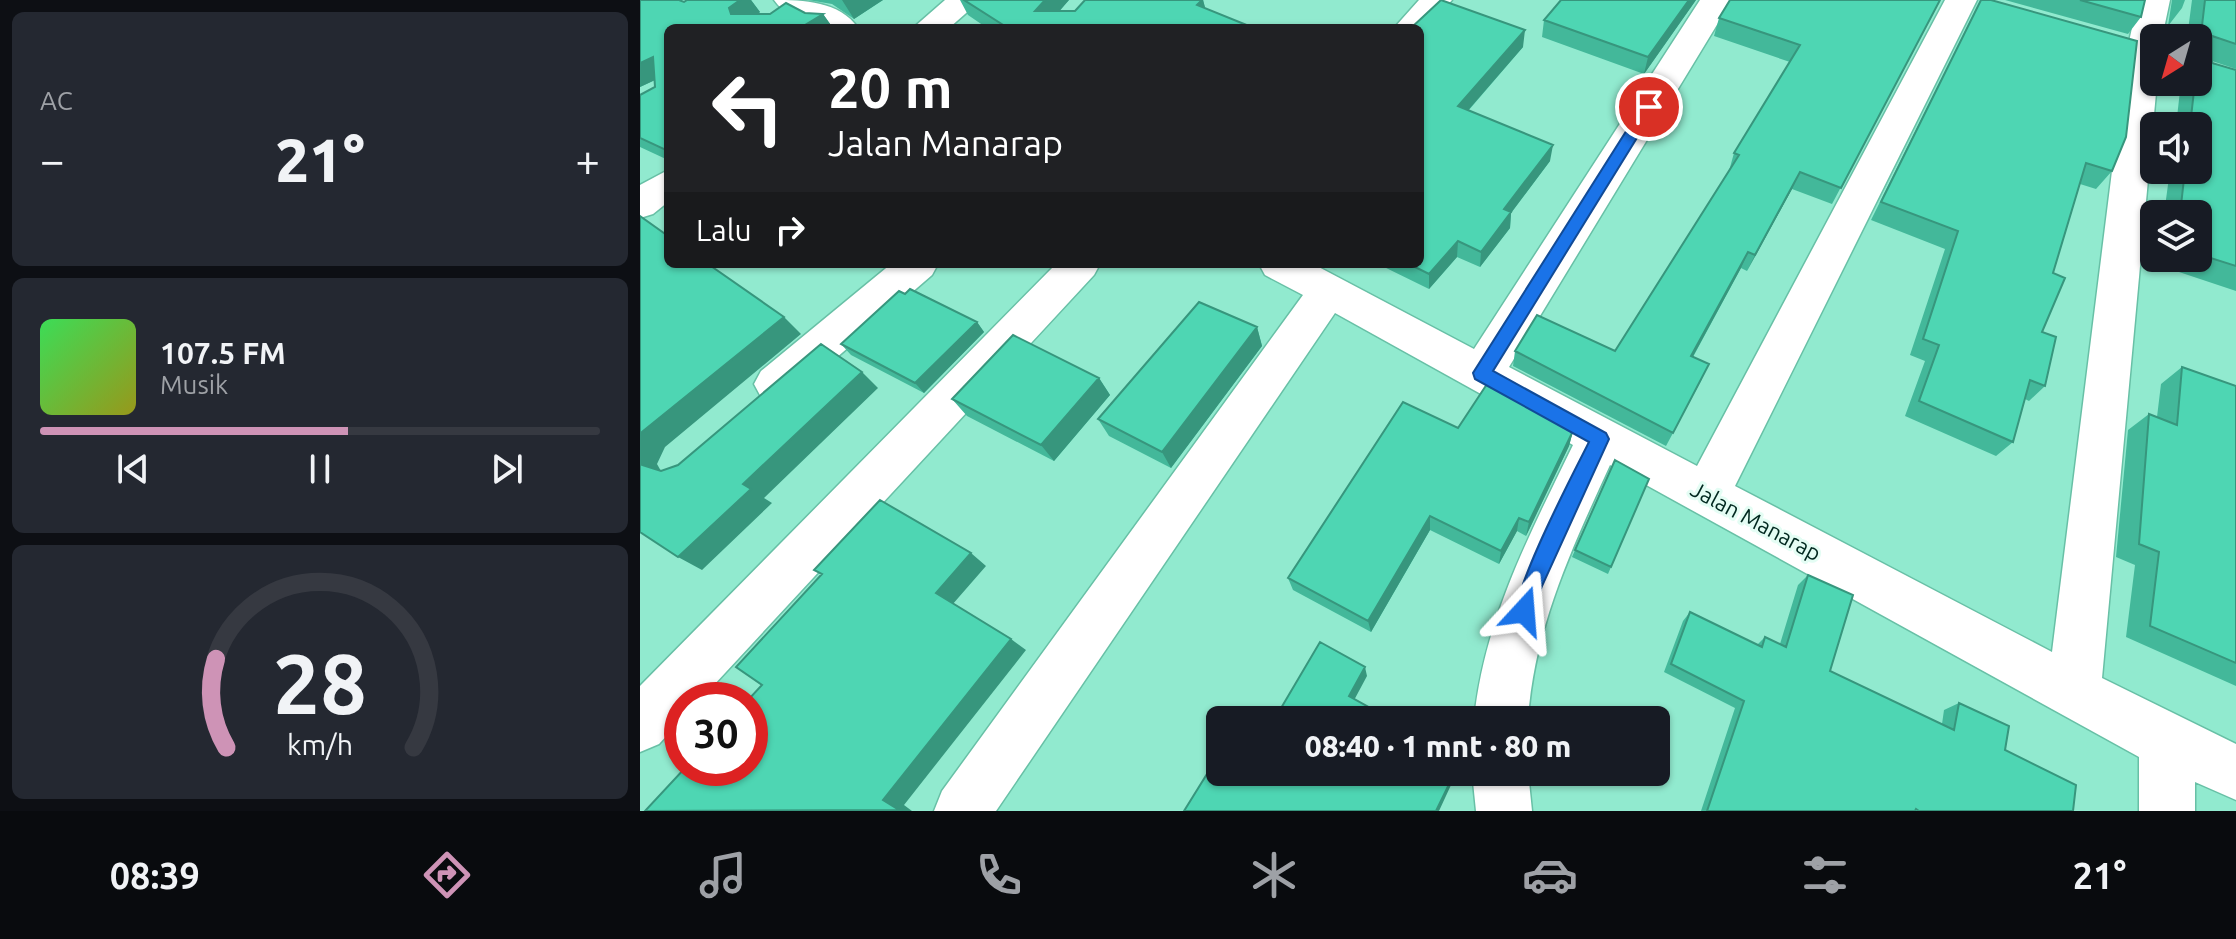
<!DOCTYPE html>
<html lang="id">
<head>
<meta charset="utf-8">
<style>
	:root { --surface:#171b24; --page:#242831; --text:#f1f3f6; --muted:#9ea1a6; --line:#363941; --accent:#ce93b6 }
	body { margin:0; font-family:Ubuntu,sans-serif; background:var(--page); color:var(--text); height:100vh; display:flex; flex-direction:column; font-size:30px; white-space:nowrap }
	* { box-sizing:border-box; margin:0 }
	p { font-size:26px; color:var(--muted) }
	.icon { flex:none; width:44px; height:44px; fill:none; stroke:currentColor; stroke-width:2; stroke-linecap:round; stroke-linejoin:round }
	.map { position:relative; flex:1; overflow:hidden }
	.drawer { display:flex; flex-direction:column; gap:12px; padding:12px; background:#0d0f14; width:640px }
	.drawer>* { flex:none }
	.guide { position:absolute; left:24px; top:24px; width:760px; height:244px; border-radius:12px; box-shadow:0 2px 6px #0004; background:#202124; color:#fff; overflow:hidden }
	.needle { width:52px; rotate:217deg }
	.buttons { position:absolute; left:1500px; top:24px; display:grid; gap:16px }
	.buttons a { display:grid; place-items:center; width:72px; height:72px; border-radius:12px; background:var(--surface); box-shadow:0 2px 6px #0004; font-size:40px }
	.speed { position:absolute; left:24px; top:682px; display:flex; gap:16px; font-size:40px; font-weight:700; text-align:center }
	.speed>* { display:grid; place-content:center; width:104px; height:104px; border-radius:50%; background:var(--surface); box-shadow:0 2px 6px #0004; line-height:1 }
	.speed .limit { border:12px solid #d22; background:#fff; color:#111 }
	.pin { position:absolute; display:grid; place-items:center; width:68px; height:68px; color:#fff; margin:-34px; border:4px solid #fff; border-radius:50%; box-shadow:0 2px 8px #0007 }
	.me { position:absolute; width:88px; margin:-44px; rotate:19deg; stroke-linejoin:round; filter:drop-shadow(0 0 6px #0008) }
	.turn { display:flex; align-items:center; gap:28px; height:168px; padding:0 32px; font-size:36px }
	.turn .icon { width:104px; height:104px; stroke-width:2.5 }
	.turn b { display:block; font-size:56px; line-height:68px }
	.then { display:flex; align-items:center; height:76px; padding:0 32px; background:#0003; gap:16px; font-size:30px }
	.big { font-size:60px; font-weight:800; line-height:1.1 }
	.drawer .widget { flex:1; display:flex; flex-direction:column; justify-content:center; gap:12px; min-width:0; padding:0 28px; border-radius:12px; background:var(--page) }
	.drawer .dial { align-items:center; gap:0 }
	.dial svg { height:208px; overflow:visible; fill:none; stroke:var(--line); stroke-width:7; stroke-linecap:round; text-anchor:middle }
	.dial text { fill:var(--text); stroke:none }
	.song { display:flex; align-items:center; gap:24px }
	.cover { width:96px; height:96px; border-radius:12px; background:linear-gradient(135deg,hsl(130 70% 55%),hsl(60 70% 35%)) }
	.played { height:8px; border-radius:4px; background:linear-gradient(90deg,var(--accent) 55%,var(--line) 55%) }
	.keys { display:flex; justify-content:space-around; direction:ltr }
	.heat { display:flex; justify-content:space-between; align-items:center; font-size:44px; direction:ltr }
	.trip { position:absolute; left:566px; top:706px; width:464px; height:80px; border-radius:12px; background:var(--surface); box-shadow:0 2px 6px #0004; font-weight:800; line-height:80px; text-align:center }
	.tab-bar { display:flex; height:128px; justify-content:space-around; align-items:center; background:#090b0e; color:var(--muted) }
	.tab-bar .icon { width:56px; height:56px }
	.tab-bar .selected { color:var(--accent) }
	.tab-bar b { font-size:36px; color:var(--text) }
	main { display:flex; flex:1; min-height:0 }
	.map>svg:first-child { display:block }
</style>
</head>
<body>
<main>
<section class="drawer">
<div class="widget"><p>AC</p>
<div class="heat"><a>−</a><b class="big">21°</b><a>+</a></div>
</div>
<div class="widget">
<div class="song"><i class="cover"></i><div><b>107.5 FM</b><p>Musik</p></div></div>
<div class="played"></div>
<div class="keys"><svg class="icon" aria-label="previous" viewBox="0 0 24 24"><path d="M18 5L8 12l10 7zM5 5v14"/></svg><svg class="icon" aria-label="pause" viewBox="0 0 24 24"><path d="M8 5v14M16 5v14"/></svg><svg class="icon" aria-label="next" viewBox="0 0 24 24"><path d="M6 5l10 7-10 7zM19 5v14"/></svg></div>
</div>
<div class="widget dial"><svg viewBox="0 0 100 80">
<path d="M14 69A42 42 0 1 1 86 69"/>
<path d="M14 69A42 42 0 0 1 10 35" stroke="#ce93b6"/>
<text x="50" y="56" font-size="32" font-weight="700">28</text>
<text x="50" y="72" font-size="11">km/h</text>
</svg></div>
</section>
<div class="map">
<svg width="1596" height="811" viewBox="0 0 1596 811">
	<rect width="100%" height="100%" fill="#91eacf"/>
	<g fill="none" stroke-linecap="round" stroke-linejoin="round">
		<defs>
			<path id="minor" d="M134 0C163 0 200 1 218 28 189 28 153 27 134 0Z
				M305 0H341L309 28H273Z
				M779 0H812L781 35 780 28H754Z
				M1060 0H1092L869 367 1057 466 1305 0H1337L1095 486 1412 652 1487 51 1498 0H1530L1522 38H1514L1517 82 1462 678 1596 744V800L1555 782V811H1499V757L970 465C932 548 894 628 888 720H834C844 620 890 534 933 445L695 313 356 811H294L302 791 663 295 625 275 619 264H673L834 349Z
				M28 170V202L13 214 0 218V185Z
				M251 264H298L292 275 151 397 136 402 121 397 114 384 121 371Z
				M416 264H460L454 275 60 700H42V719L19 744 0 752V686Z
				M832 772H888L892 811H836Z"/>
		</defs>
		<use href="#minor" stroke="#68c0a6" stroke-width="3"/>
		<use href="#minor" fill="#fff" fill-rule="evenodd"/>
	</g>
	<path fill="#43b89a" d="M0 0H39L44 2 47 0H111L120 12 118 14H130L146 3 165 13 183 14 193 28H28V160L0 147V95L15 87V80L0 87Z
		M168 0H243L214 19 192 4Z
		M320 0H429L419 11H435L445 0H563L565 8 614 28H347L328 15Z
		M1056 0 1004 74 902 37 904 20Z
		M1300 0 1192 204 1152 189 1107 271 1101 268 1053 357 1062 379 1026 446 873 366 875 351H975L1089 171 1094 153 1150 62 1074 36 1079 18Z
		M1341 0 1472 171 1456 189 1440 184 1413 273 1402 332 1405 386 1389 401 1385 399 1373 442 1356 456 1265 416 1285 361 1270 355 1305 249 1231 220 1332 17Z
		M1365 0H1505L1501 17 1488 34Z
		M1532 0H1545L1542 8 1528 26Z
		M1552 0H1596V69L1572 61V63L1596 70V291L1518 265 1519 258H1558V214H1524L1530 170H1558V126H1536L1541 82H1558V38H1547Z
		M780 28 883 47 828 111 910 161 871 213 870 228 840 267 817 257 789 289 738 264H780Z
		M337 322 344 332 284 393 211 355 201 344Z
		M617 327 622 346 531 468 469 436 458 419Z
		M1542 367 1596 386V686L1486 637 1495 565 1476 557 1488 430 1509 414 1517 417 1521 384Z
		M459 378 470 395 414 461 327 416 312 399Z
		M818 428 933 431 929 446 886 536 877 531 859 564 790 530 731 632 653 590 648 578Z
		M1009 479 968 574 932 557 935 550Z
		M1168 575 1190 671 1302 724 1304 710 1319 703 1365 750 1433 811H1061L1095 708 1024 672 1043 621 1050 612 1117 645 1125 637 1140 644 1158 585Z"/>
	<path fill="#37967d" d="M100 0H111L120 12 102 26 91 14 89 8Z
		M202 0H243L214 19Z
		M405 0H429L405 28 395 11Z
		M562 0H563L568 18 557 5Z
		M1049 0H1056L1004 74 1008 57Z
		M183 14 193 28H160Z
		M885 30 883 47 817 123 818 106Z
		M13 57 28 74 0 87V63Z
		M913 145 910 161 871 213 870 228 840 267 841 252 864 209Z
		M1160 172 1152 189 1107 271 1115 255Z
		M818 241 817 257 789 289V274Z
		M1108 252 1101 268 1045 371 1051 356Z
		M144 317 161 334 25 447 17 464 26 480 2 465 0 461V435L2 432Z
		M337 322 344 332 284 393 275 383Z
		M617 327 622 346 531 468 522 452Z
		M222 372 238 388 124 498 132 503 62 570 38 557 103 484Z
		M459 378 470 395 414 461 401 445Z
		M933 431 929 446 886 536 889 522Z
		M790 516V530L731 632 728 621Z
		M879 518 877 531 859 564 861 551Z
		M331 553 346 566 312 605 296 593Z
		M371 639 386 650 264 805 272 811H258L243 800Z
		M725 667 727 676 712 704 709 696Z
		M815 772H817L799 811H796Z"/>
	<path fill="#4ed6b3" stroke="#37967d" stroke-width="2" d="M0 0H39L44 2 47 0H100L89 8 91 14H130L146 3 165 13 183 14 160 28H28V151L0 138V95L15 87 13 57 0 63Z
		M324 0H405L395 11H435L445 0H562L557 5 614 28H368Z
		M801 0 885 30 818 106 913 145 864 209 871 212 841 252 818 241 789 274 769 264H780V28H771Z
		M921 0H1049L1008 57 904 20Z
		M1090 0H1300L1201 188 1160 172 1115 255 1108 252 1051 356 1069 364 1033 433 875 351 897 315 975 351 1099 155 1094 153 1160 45 1079 18Z
		M1341 0H1351L1497 41 1486 137 1472 171 1446 163 1413 273 1425 278 1402 332 1416 337 1405 386 1390 380 1373 442 1279 401 1299 345 1283 339 1318 231 1241 202Z
		M1440 0H1505L1501 17Z
		M1565 0H1596V44L1572 36V63L1596 70V266L1558 254V214H1540L1545 170H1558V126H1550L1555 82H1558V60Z
		M0 216 28 236V264H68L144 317 2 432 0 435Z
		M270 289 337 322 275 383 201 344 259 291 265 294Z
		M559 302 617 327 522 452 458 419Z
		M373 335 459 378 401 445 312 399Z
		M181 344 222 372 103 484 111 489 38 557 0 532V461L2 465 21 471 38 465Z
		M1542 367 1596 386V663L1510 626 1519 552 1499 544 1509 414 1537 425Z
		M847 384 933 431 889 522 879 518 861 551 790 516 728 621 648 578 763 402 818 428Z
		M975 460 1009 479 971 567 935 550Z
		M240 500 331 553 296 593 371 639 243 800 259 810 5 811 45 768H110V700H108L122 685 96 667 182 574 174 570Z
		M1168 575 1213 595 1190 671 1314 730 1319 703 1369 726 1365 750 1436 785 1433 811H1279L1276 809 1275 811H1067L1104 701 1031 664 1050 612 1122 647 1125 637 1146 647Z
		M680 642 725 667 709 696 752 720H634Z
		M580 753V772H815L796 811H544Z"/>
	<path fill="#1a73e8" stroke="#114b97" stroke-width="2" d="M1004 103 1016 107 853 371 966 433 969 439 902 586 891 618 884 621 877 618C868 597 935 470 949 442L835 379 833 373Z"/>
	<g text-anchor="middle" stroke-width="6" stroke-linejoin="round" paint-order="stroke">
		<g font-size="22" fill="#01281f" stroke="#e4fdf4">
			<text transform="translate(1116 521) rotate(28)" y="8">Jalan Manarap</text>
		</g>
	</g>
</svg>
<div class="buttons">
<a><svg class="needle" viewBox="-14 -14 28 28"><path d="M0-13l5 13h-10z" fill="#e53935"/><path d="M0 13l5-13h-10z" fill="#9ea1a6"/></svg></a>
<a><svg class="icon" aria-label="sound" viewBox="0 0 24 24"><path d="M4 9h4l5-4v14l-5-4H4zM17 9q2 3 0 6"/></svg></a>
<a><svg class="icon" aria-label="layers" viewBox="0 0 24 24"><path d="M12 4l9 5-9 5-9-5zM3 14l9 5 9-5"/></svg></a>
</div>
<div class="speed"><div class="limit">30</div></div>
<div class="pin" style="left:1009px;top:107px;background:#d93025"><svg class="icon" aria-label="arrive" viewBox="0 0 24 24"><path d="M6 21V4h12l-3 4 3 4H6"/></svg></div>
<svg class="me" style="left:884px;top:611px" viewBox="-20 -20 40 40"><path d="M0-17L14 15 0 8-14 15z" fill="#1a73e8" stroke="#fff" stroke-width="4"/></svg>
<div class="trip">08:40 · 1 mnt · 80 m</div>
<div class="guide">
<div class="turn"><svg class="icon" aria-label="left" viewBox="0 0 24 24"><path d="M17 20v-9H6M10 6l-5 5 5 5"/></svg><div><b>20 m</b>Jalan Manarap</div></div>
<div class="then">Lalu<svg class="icon" aria-label="right" viewBox="0 0 24 24"><path d="M7 20v-9h11M14 6l5 5-5 5"/></svg></div>
</div>
</div>
</main>
<nav class="tab-bar">
<b>08:39</b>
<svg class="icon selected" aria-label="directions" viewBox="0 0 24 24"><path d="M12 3l9 9-9 9-9-9zM9 14v-3h6M13 9l2 2-2 2"/></svg>
<svg class="icon" aria-label="music" viewBox="0 0 24 24"><path d="M9 18V5l10-2v13"/><circle cx="6" cy="18" r="3"/><circle cx="16" cy="16" r="3"/></svg>
<svg class="icon" aria-label="phone" viewBox="0 0 24 24"><path d="M5 4h4l2 5-3 2q2 4 5 5l2-3 5 2v4C11 20 4 13 5 4z"/></svg>
<svg class="icon" aria-label="climate" viewBox="0 0 24 24"><path d="M12 3v18M4 7l16 10M4 17L20 7"/></svg>
<svg class="icon" aria-label="car" viewBox="0 0 24 24"><path d="M5 17H2v-5l4-1 3-4h7l3 4 3 1v5h-3M9 17h6M6 11h13"/><circle cx="7" cy="17" r="2"/><circle cx="17" cy="17" r="2"/></svg>
<svg class="icon" aria-label="filters" viewBox="0 0 24 24"><path d="M4 7h16M4 17h16"/><circle cx="9" cy="7" r="2"/><circle cx="15" cy="17" r="2"/></svg>
<b>21°</b>
</nav>
</body>
</html>
